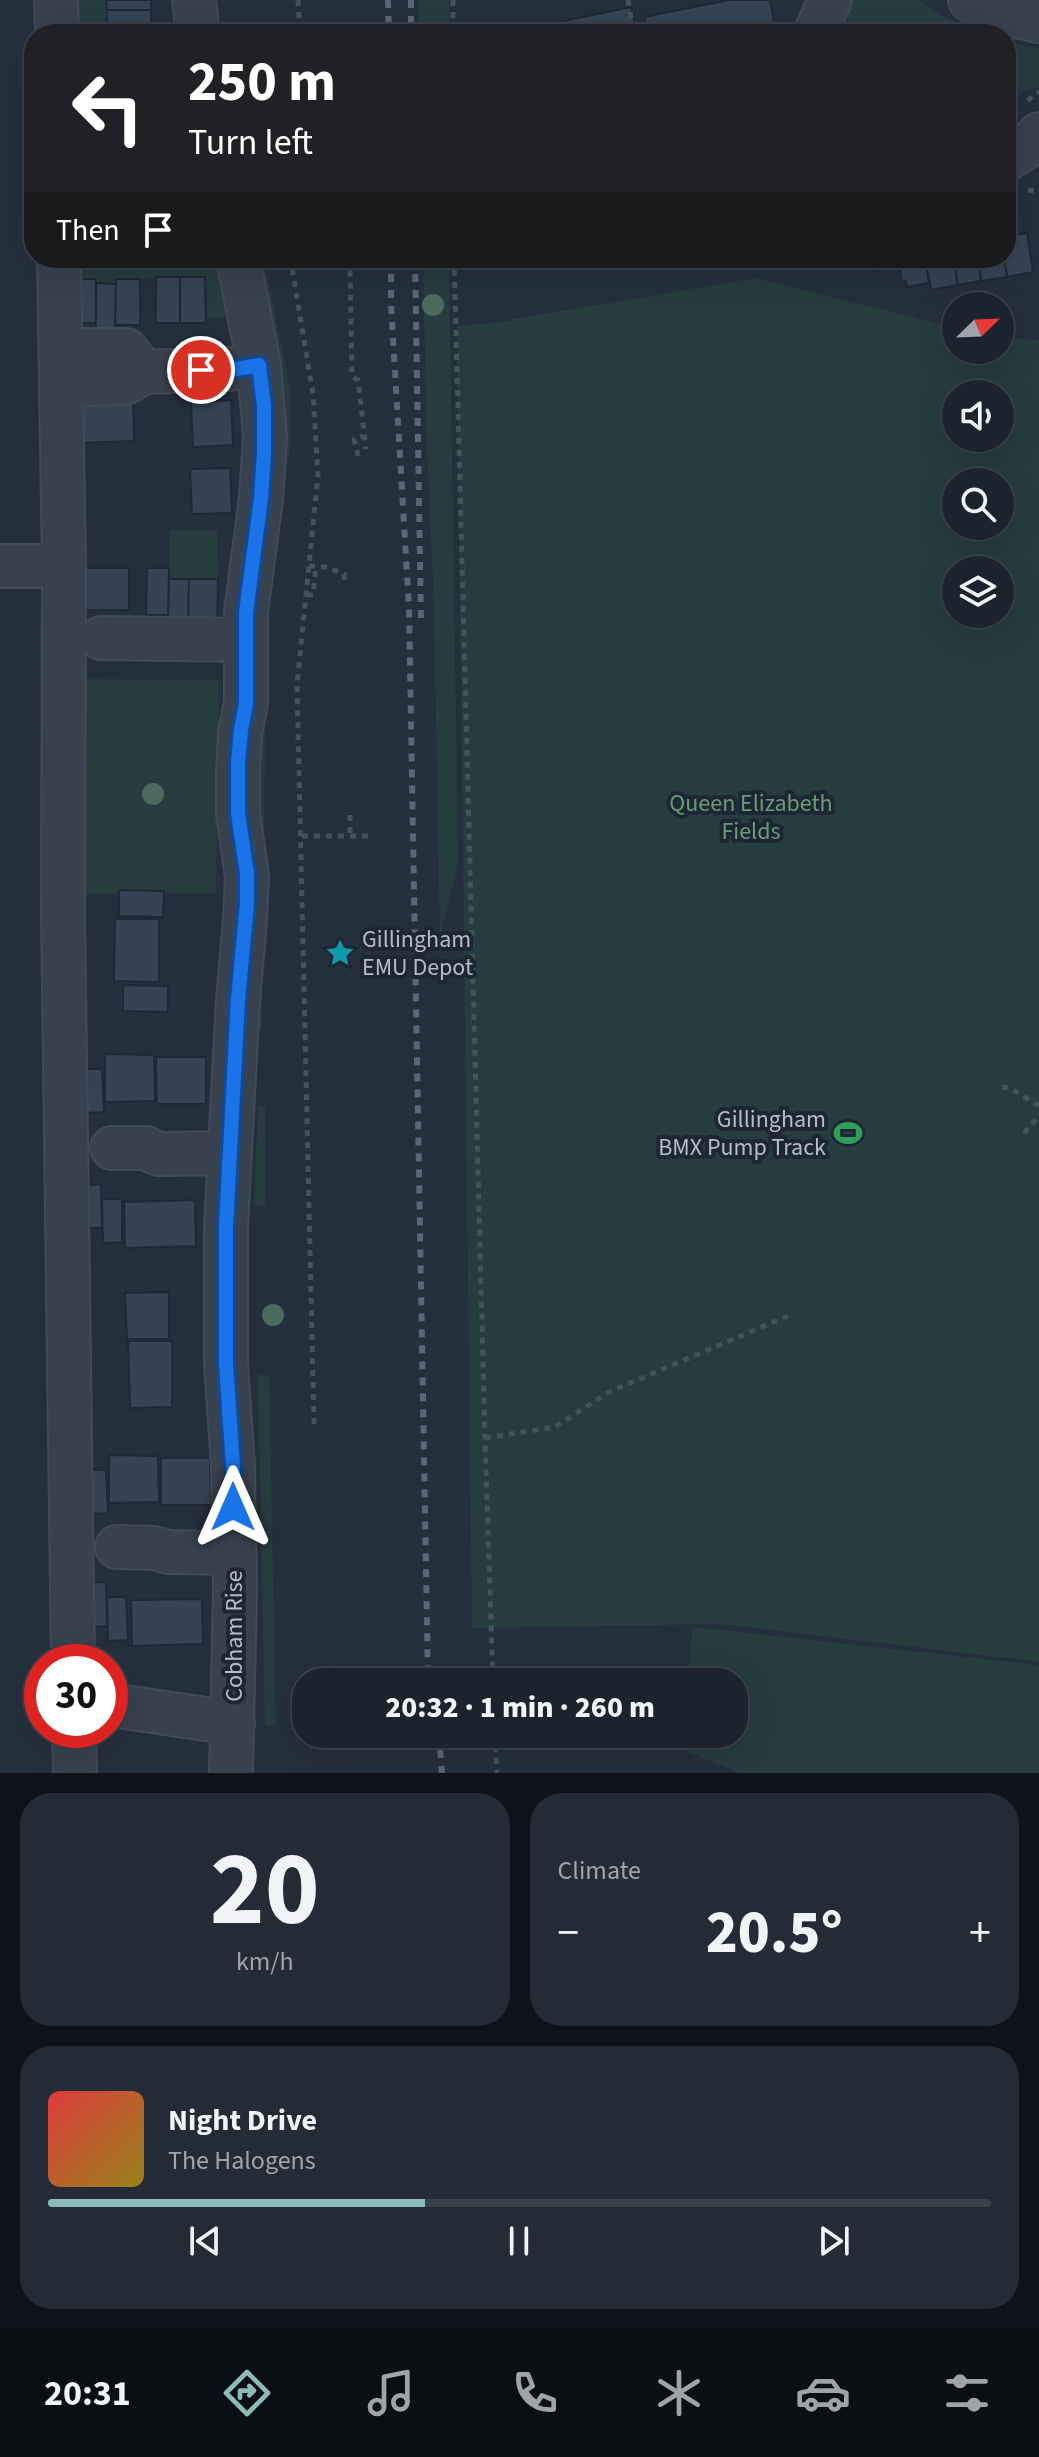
<!DOCTYPE html>
<html lang="en">
<head>
<meta charset="utf-8">
<style>
	:root { --surface:#1b232e; --page:#242b36; --text:#f1f3f6; --muted:#a0a4aa; --line:#39404a; --accent:#8bbbb9 }
	body { margin:0; font-family:"Source Sans 3",sans-serif; background:var(--page); color:var(--text); height:100vh; display:flex; flex-direction:column; font-size:30px; white-space:nowrap }
	* { box-sizing:border-box; margin:0 }
	p { font-size:26px; color:var(--muted) }
	.icon { flex:none; width:44px; height:44px; fill:none; stroke:currentColor; stroke-width:2; stroke-linecap:round; stroke-linejoin:round }
	.map { position:relative; height:1773px; overflow:hidden }
	.side { display:flex; flex-direction:column; gap:20px; padding:20px; background:#0f1319; flex:1 }
	.side>* { flex:none }
	.hud { position:absolute; left:24px; top:24px; width:992px; height:244px; border-radius:32px; box-shadow:0 8px 32px #0002,0 0 0 2px var(--line); background:#202124; color:#fff; overflow:hidden }
	.needle { width:52px; rotate:67deg }
	.fabs { position:absolute; left:942px; top:292px; display:grid; gap:16px }
	.fabs a { display:grid; place-items:center; width:72px; height:72px; border-radius:50%; background:var(--surface); box-shadow:0 8px 32px #0002,0 0 0 2px var(--line); font-size:40px }
	.speed { position:absolute; left:24px; top:1644px; display:flex; gap:16px; font-size:40px; font-weight:700; text-align:center }
	.speed>* { display:grid; place-content:center; width:104px; height:104px; border-radius:50%; background:var(--surface); box-shadow:0 8px 32px #0002,0 0 0 2px var(--line); line-height:1 }
	.speed .limit { border:12px solid #d22; background:#fff; color:#111 }
	.pin { position:absolute; display:grid; place-items:center; width:68px; height:68px; color:#fff; margin:-34px; border:4px solid #fff; border-radius:50%; box-shadow:0 2px 8px #0007 }
	.me { position:absolute; width:88px; margin:-44px; rotate:0deg; stroke-linejoin:round; filter:drop-shadow(0 0 6px #0008) }
	.turn { display:flex; align-items:center; gap:28px; height:168px; padding:0 32px; font-size:36px }
	.turn .icon { width:104px; height:104px; stroke-width:2.5 }
	.turn b { display:block; font-size:56px; line-height:68px }
	.then { display:flex; align-items:center; height:76px; padding:0 32px; background:#0003; gap:16px; font-size:30px }
	.big { font-size:60px; font-weight:800; line-height:1.1 }
	.side .tile { flex:1; display:flex; flex-direction:column; justify-content:center; gap:12px; min-width:0; padding:0 28px; border-radius:32px; background:var(--page) }
	.side .dial { align-items:center; gap:0 }
	.dial b { font-size:104px; line-height:1 }
	.song { display:flex; align-items:center; gap:24px }
	.cover { width:96px; height:96px; border-radius:12px; background:linear-gradient(135deg,hsl(0 70% 55%),hsl(50 70% 35%)) }
	.played { height:8px; border-radius:4px; background:linear-gradient(90deg,var(--accent) 40%,var(--line) 40%) }
	.keys { display:flex; justify-content:space-around; direction:ltr }
	.heat { display:flex; justify-content:space-between; align-items:center; font-size:44px; direction:ltr }
	.side .tiles { flex:1; display:grid; gap:20px; grid-template-columns:1fr 1fr }
	.tile:last-child { grid-column:span 2 }
	.trip { position:absolute; left:292px; top:1668px; width:456px; height:80px; border-radius:32px; background:var(--surface); box-shadow:0 8px 32px #0002,0 0 0 2px var(--line); font-weight:800; line-height:80px; text-align:center }
	.tabs { display:flex; height:128px; justify-content:space-around; align-items:center; background:#0b0e12; color:var(--muted) }
	.tabs .icon { width:56px; height:56px }
	.tabs .on { color:var(--accent) }
	.tabs b { font-size:36px; color:var(--text) }
	.map>svg:first-child { display:block }
</style>
</head>
<body>
<div class="map">
<svg width="1039" height="1773" viewBox="0 0 1039 1773">
	<rect width="100%" height="100%" fill="#242f3e"/>
	<path fill="#263c3f" fill-rule="evenodd" d="M67 0H106L107 34H67Z
		M419 0H449V34H419Z
		M853 0H920L940 15 984 34H844Z
		M1006 42 1039 49V87L1013 94 1006 65Z
		M70 258H216L227 315 222 318H205V277L116 279V284L71 279Z
		M252 258H264L290 389V448L273 570 265 563Z
		M423 258H449L458 861 440 938 434 606 427 448Z
		M756 278 956 328V350H1000V338L1039 340V1662L722 1624 472 1628 457 326 512 321V319ZM956 394H1000V438H956ZM956 482H1000V526H956ZM956 570H1000V614H956Z
		M169 530H217L218 579H169Z
		M266 637 262 1030 249 1029 256 776Z
		M74 679 219 680 216 893 74 894Z
		M258 1106 265 1107V1206L254 1205Z
		M258 1374 269 1376 276 1726 265 1725Z
		M693 1627 1039 1665V1773H739L679 1748 681 1734H734V1682H687Z"/>
	<path fill="#364354" stroke="#1f2835" stroke-width="2" d="M106 0H151V10H107Z
		M729 0H770L775 28 746 34H648L644 17Z
		M631 7 637 34H502Z
		M107 10H151V33L107 34Z
		M1027 233 1033 272 1007 277 1004 258H1006V237Z
		M873 258H898L900 266 875 271Z
		M898 258H925L929 283 907 287 906 281H902Z
		M925 258H953L958 285 931 290Z
		M953 258H978L981 281 958 285Z
		M978 258H1004L1007 277 981 281Z
		M156 277H180V323H156Z
		M180 277H205L206 323H180Z
		M75 279H96V323H75Z
		M116 279H140V325H115Z
		M96 283 116 284 115 331H96Z
		M133 398 134 441 73 443 71 400Z
		M231 400 233 445 193 447 191 402Z
		M230 468 232 513 192 514 190 469Z
		M79 568H129V610H78Z
		M147 568H169L168 615H146Z
		M169 579H189L188 625 168 624Z
		M189 579H218L217 625H188Z
		M119 890 164 891 163 917 119 916Z
		M115 919H159V982L114 981Z
		M123 985 168 986V1012L123 1011Z
		M105 1054 154 1055 155 1101 105 1102Z
		M156 1057H206V1104H157Z
		M83 1069H102L104 1112 84 1113Z
		M101 1184 102 1228H82V1185Z
		M102 1199H122V1242L103 1243Z
		M195 1200 196 1246 125 1248 124 1202Z
		M169 1292V1339H127L125 1293Z
		M128 1341H172V1407L130 1408Z
		M109 1455 158 1456 159 1502 109 1503Z
		M161 1458H210L211 1505H161Z
		M87 1470H106L108 1513 88 1514Z
		M106 1582 107 1626 88 1627 86 1583Z
		M107 1597H126L128 1640 108 1641Z
		M202 1599 203 1644 132 1646 131 1600Z"/>
	<g fill="none" stroke-linecap="round" stroke-linejoin="round">
		<defs>
			<path id="minor" d="M56 0 57 34
				M194 0 198 34
				M970 0 985 9 1039 21
				M815 34 830 0
				M1006 160 1032 143 1039 134
				M59 258 64 566 63 913 73 1662
				M144 372 229 369 259 365
				M79 384 125 383 144 372 126 350H82
				M0 566H64
				M101 638 245 640
				M112 1148H146L158 1154 229 1153
				M117 1547 154 1548 168 1552 234 1553
				M118 1706 233 1723
				M74 1730 75 1773
				M231 1773 235 1589 233 1466 226 1364V1226L238 1000 245 920 247 877 238 813V772L240 733 246 703V613L261 498 265 437 259 365 238 258"/>
		</defs>
		<use href="#minor" stroke="#414a57" stroke-width="46"/>
		<path stroke="#3f5557" stroke-width="5" stroke-dasharray="6 6" stroke-linecap="butt" d="M298 0 300 34
			M453 0V34
			M628 0 634 34
			M1028 101 1033 95 1039 92
			M1028 190 1039 191
			M454 258 485 1438 493 1682
			M358 456 354 439 363 436
			M309 566 326 567 344 574 345 585
			M307 595H313L316 566
			M350 815V836
			M302 836H368
			M1002 1087 1010 1088 1039 1106
			M1024 1133 1039 1116
			M314 1424 297 685 318 475 313 394 292 268 314 264H350L352 377 358 380 366 449
			M485 1438 555 1427 609 1392 788 1316
			M495 1734 497 1773"/>
		<use href="#minor" stroke="#38414e" stroke-width="42"/>
		<path stroke="#5a6575" stroke-width="6" stroke-dasharray="8 8" stroke-linecap="butt" d="M388 0 389 34
			M411 0V34
			M391 258V304L409 608 428 1682
			M415 258 421 622
			M439 1734 442 1773"/>
	</g>
	<g fill="#4b6a5d">
		<circle cx="433" cy="305" r="11"/>
		<circle cx="153" cy="794" r="11"/>
		<circle cx="273" cy="1315" r="11"/>
	</g>
	<g fill="none" stroke-linecap="round" stroke-linejoin="round">
		<defs>
			<path id="route" d="M201 370 236 369 259 365 264 406V453L261 498 246 613V703L241 730 238 762V813L247 874V903L238 1000 226 1226V1364L233 1466V1507"/>
		</defs>
		<use href="#route" stroke="#114b97" stroke-width="20"/>
		<use href="#route" stroke="#1a73e8" stroke-width="14"/>
	</g>
	<defs>
		<symbol id="sight-bare" viewBox="-9 -9 18 18"><path d="M0-6L1.8-2.2L6-1.7L2.9 1.2L3.7 5.4L0 3.3L-3.7 5.4L-2.9 1.2L-6-1.7L-1.8-2.2Z" fill="#0f9aa8" stroke="#1d2633" stroke-width="2.5" paint-order="stroke"/></symbol>
		<symbol id="stadium-bare" viewBox="-9 -9 18 18"><path d="M0-5a6.5 5 0 1 0 0 10a6.5 5 0 1 0 0-10ZM-3.5-1.8h7v3.6h-7Z" fill="#2e9e5b" stroke="#1d2633" stroke-width="2.5" paint-order="stroke"/></symbol>
	</defs>
	<g fill-rule="evenodd">
		<use href="#sight-bare" x="320" y="933" width="40" height="40"/>
		<use href="#stadium-bare" x="828" y="1113" width="40" height="40"/>
	</g>
	<g text-anchor="middle" stroke-width="8" stroke-linejoin="round" paint-order="stroke">
		<g font-size="24" fill="#6b9a76" stroke="#1d2633">
			<text x="751" y="811">Queen Elizabeth<tspan x="751" dy="28">Fields</tspan></text>
		</g>
		<g font-size="24" fill="#b4bcc9" stroke="#1d2633" text-anchor="start">
			<text x="362" y="947">Gillingham<tspan x="362" dy="28">EMU Depot</tspan></text>
			<text x="826" y="1127" text-anchor="end">Gillingham<tspan x="826" dy="28">BMX Pump Track</tspan></text>
		</g>
		<g font-size="24" fill="#b4bcc9" stroke="#1d2633">
			<text transform="translate(234 1636) rotate(-90)" y="8">Cobham Rise</text>
		</g>
	</g>
</svg>
<div class="fabs">
<a><svg class="needle" viewBox="-14 -14 28 28"><path d="M0-13l5 13h-10z" fill="#e53935"/><path d="M0 13l5-13h-10z" fill="#a0a4aa"/></svg></a>
<a><svg class="icon" aria-label="sound" viewBox="0 0 24 24"><path d="M4 9h4l5-4v14l-5-4H4zM17 9q2 3 0 6"/></svg></a>
<a><svg class="icon" aria-label="search" viewBox="0 0 24 24"><circle cx="10" cy="10" r="6"/><path d="M15 15l6 6"/></svg></a>
<a><svg class="icon" aria-label="layers" viewBox="0 0 24 24"><path d="M12 4l9 5-9 5-9-5zM3 14l9 5 9-5"/></svg></a>
</div>
<div class="speed"><div class="limit">30</div></div>
<div class="pin" style="left:201px;top:370px;background:#d93025"><svg class="icon" aria-label="arrive" viewBox="0 0 24 24"><path d="M6 21V4h12l-3 4 3 4H6"/></svg></div>
<svg class="me" style="left:233px;top:1507px" viewBox="-20 -20 40 40"><path d="M0-17L14 15 0 8-14 15z" fill="#1a73e8" stroke="#fff" stroke-width="4"/></svg>
<div class="trip">20:32 · 1 min · 260 m</div>
<div class="hud">
<div class="turn"><svg class="icon" aria-label="left" viewBox="0 0 24 24"><path d="M17 20v-9H6M10 6l-5 5 5 5"/></svg><div><b>250 m</b>Turn left</div></div>
<div class="then">Then<svg class="icon" aria-label="arrive" viewBox="0 0 24 24"><path d="M6 21V4h12l-3 4 3 4H6"/></svg></div>
</div>
</div>
<section class="side">
<div class="tiles">
<div class="tile dial"><b>20</b><p>km/h</p></div>
<div class="tile"><p>Climate</p>
<div class="heat"><a>−</a><b class="big">20.5°</b><a>+</a></div>
</div>
<div class="tile">
<div class="song"><i class="cover"></i><div><b>Night Drive</b><p>The Halogens</p></div></div>
<div class="played"></div>
<div class="keys"><svg class="icon" aria-label="previous" viewBox="0 0 24 24"><path d="M18 5L8 12l10 7zM5 5v14"/></svg><svg class="icon" aria-label="pause" viewBox="0 0 24 24"><path d="M8 5v14M16 5v14"/></svg><svg class="icon" aria-label="next" viewBox="0 0 24 24"><path d="M6 5l10 7-10 7zM19 5v14"/></svg></div>
</div>
</div>
</section>
<nav class="tabs">
<b>20:31</b>
<svg class="icon on" aria-label="directions" viewBox="0 0 24 24"><path d="M12 3l9 9-9 9-9-9zM9 14v-3h6M13 9l2 2-2 2"/></svg>
<svg class="icon" aria-label="music" viewBox="0 0 24 24"><path d="M9 18V5l10-2v13"/><circle cx="6" cy="18" r="3"/><circle cx="16" cy="16" r="3"/></svg>
<svg class="icon" aria-label="phone" viewBox="0 0 24 24"><path d="M5 4h4l2 5-3 2q2 4 5 5l2-3 5 2v4C11 20 4 13 5 4z"/></svg>
<svg class="icon" aria-label="climate" viewBox="0 0 24 24"><path d="M12 3v18M4 7l16 10M4 17L20 7"/></svg>
<svg class="icon" aria-label="car" viewBox="0 0 24 24"><path d="M5 17H2v-5l4-1 3-4h7l3 4 3 1v5h-3M9 17h6M6 11h13"/><circle cx="7" cy="17" r="2"/><circle cx="17" cy="17" r="2"/></svg>
<svg class="icon" aria-label="filters" viewBox="0 0 24 24"><path d="M4 7h16M4 17h16"/><circle cx="9" cy="7" r="2"/><circle cx="15" cy="17" r="2"/></svg>
</nav>
</body>
</html>
